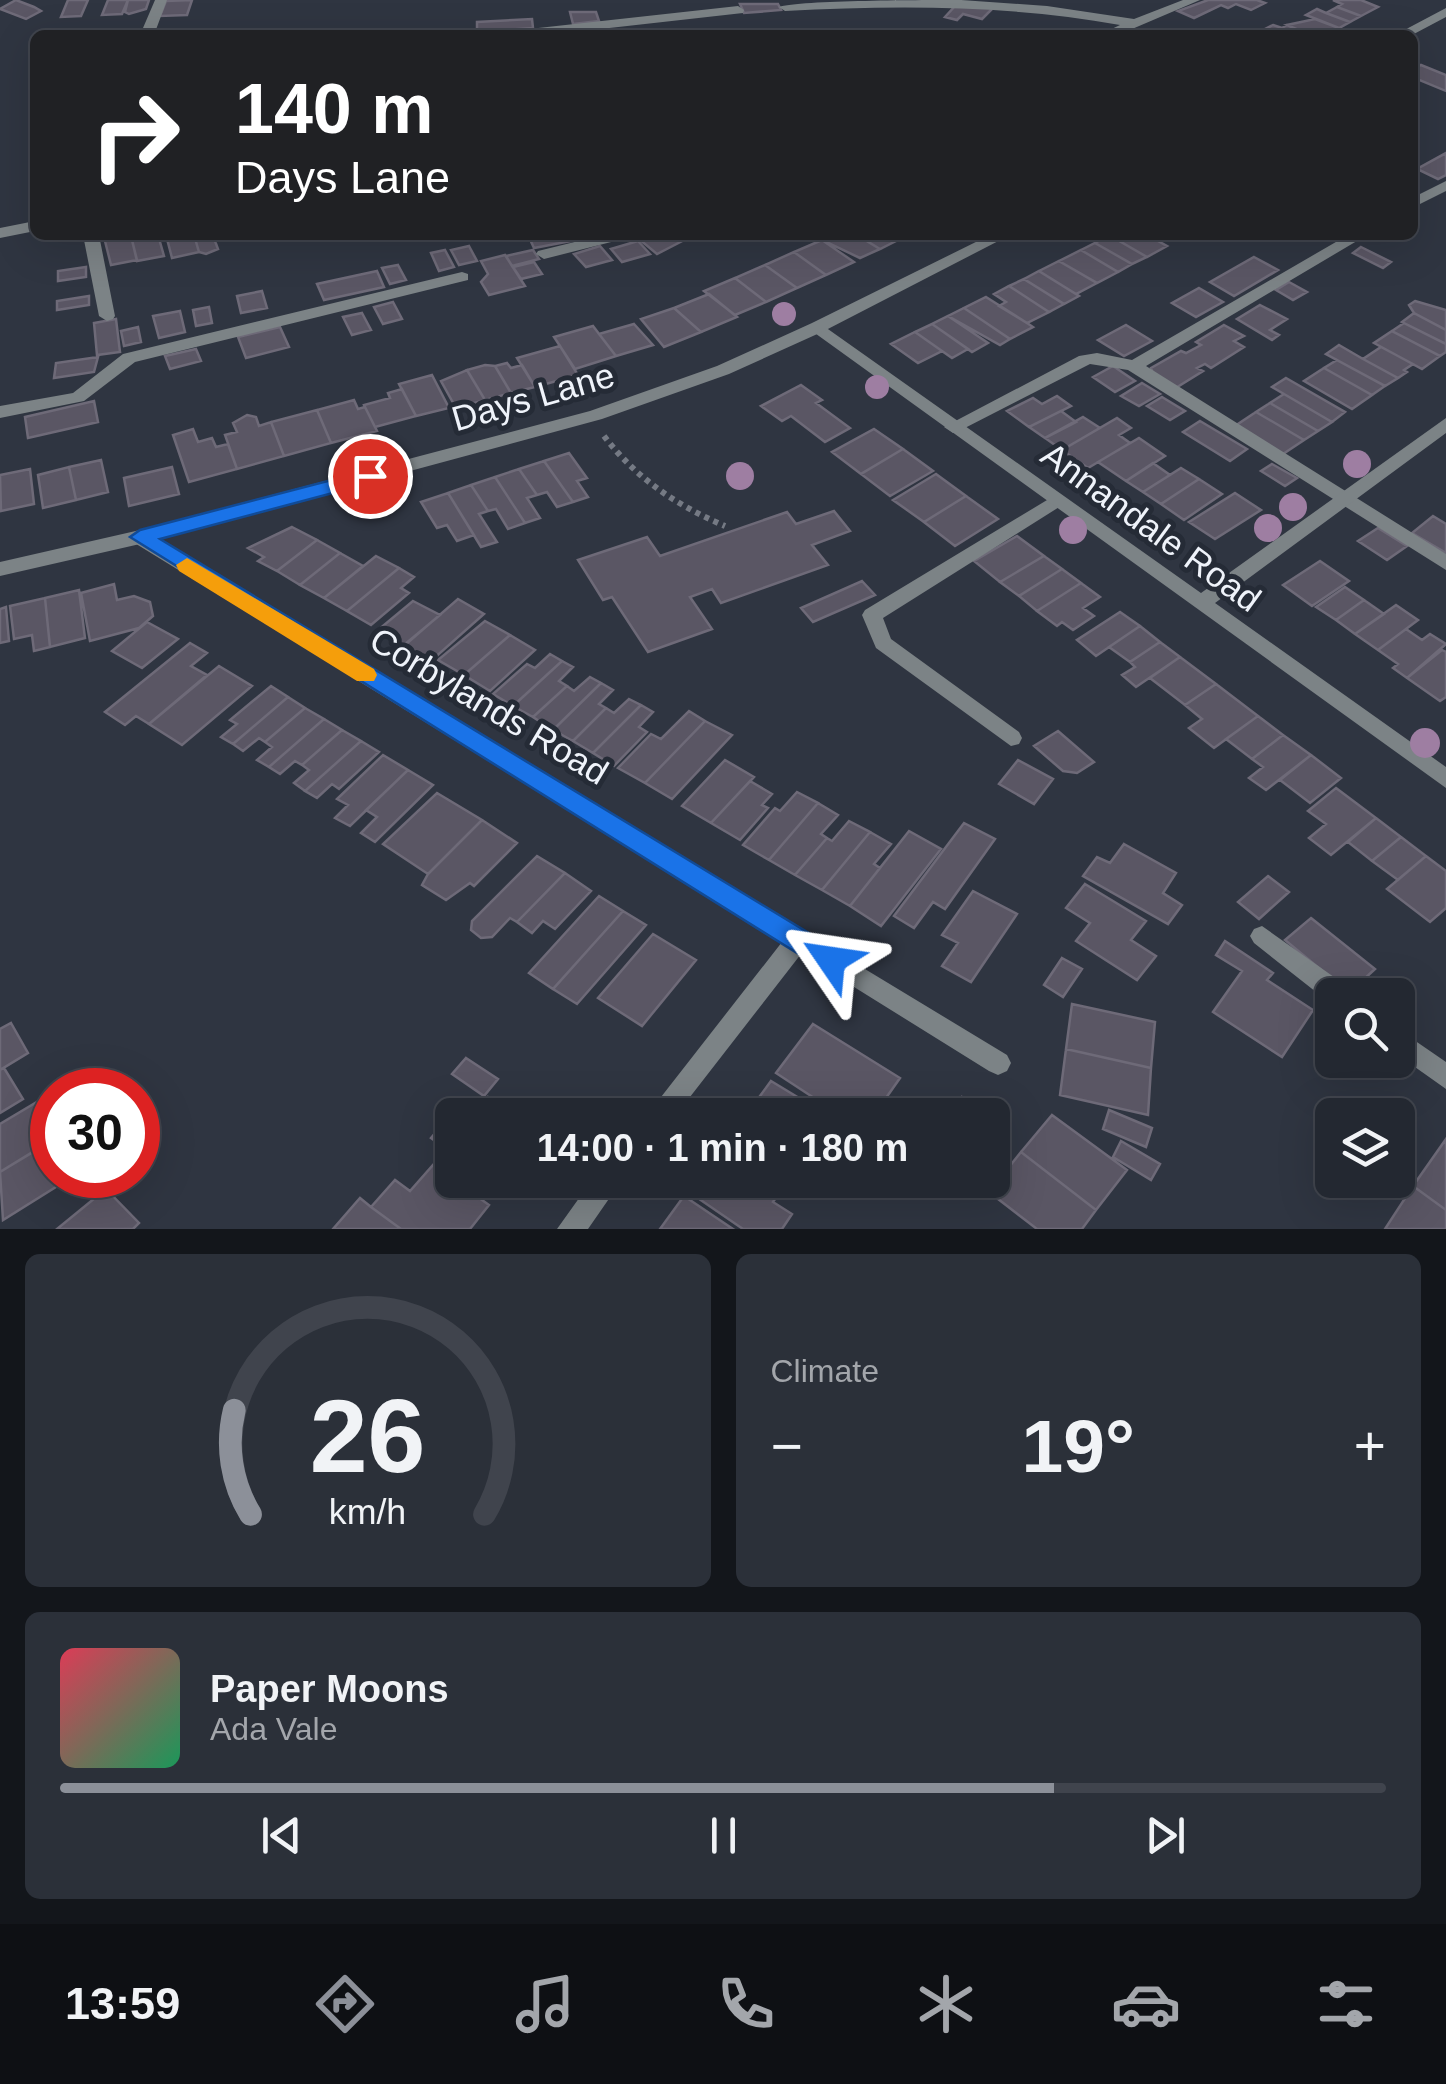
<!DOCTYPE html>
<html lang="en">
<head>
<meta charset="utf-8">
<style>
	:root { --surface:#232831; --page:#2b3039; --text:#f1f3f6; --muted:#a3a6ab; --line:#40444d; --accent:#8c9099 }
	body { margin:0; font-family:Arial,sans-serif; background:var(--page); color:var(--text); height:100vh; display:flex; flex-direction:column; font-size:38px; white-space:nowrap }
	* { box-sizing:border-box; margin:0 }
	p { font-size:32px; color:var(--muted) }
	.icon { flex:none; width:55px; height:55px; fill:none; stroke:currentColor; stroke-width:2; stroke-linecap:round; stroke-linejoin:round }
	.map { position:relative; height:1229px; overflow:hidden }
	.sheet { display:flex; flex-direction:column; gap:25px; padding:25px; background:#13161b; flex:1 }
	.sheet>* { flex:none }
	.top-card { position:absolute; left:30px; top:30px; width:1388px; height:210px; border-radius:15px; box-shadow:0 10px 40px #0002,0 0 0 2px var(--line); background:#202124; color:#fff; overflow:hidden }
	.fabs { position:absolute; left:1315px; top:978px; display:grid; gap:20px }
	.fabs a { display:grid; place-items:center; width:100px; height:100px; border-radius:15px; background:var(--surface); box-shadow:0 10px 40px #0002,0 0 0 2px var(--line); font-size:50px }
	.speed { position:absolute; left:30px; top:1068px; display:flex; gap:20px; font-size:50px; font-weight:700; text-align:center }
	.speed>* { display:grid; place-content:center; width:130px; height:130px; border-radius:50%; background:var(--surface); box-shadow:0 10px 40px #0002,0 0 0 2px var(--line); line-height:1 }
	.speed .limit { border:15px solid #d22; background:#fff; color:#111 }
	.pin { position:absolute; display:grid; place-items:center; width:85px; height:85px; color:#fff; margin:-42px; border:5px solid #fff; border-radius:50%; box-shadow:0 2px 10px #0007 }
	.me { position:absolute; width:110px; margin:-55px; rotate:302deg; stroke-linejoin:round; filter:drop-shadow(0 0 8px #0008) }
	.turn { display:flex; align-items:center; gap:35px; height:210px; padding:0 40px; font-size:45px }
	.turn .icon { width:130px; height:130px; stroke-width:2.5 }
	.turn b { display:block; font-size:70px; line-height:85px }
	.big { font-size:75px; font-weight:600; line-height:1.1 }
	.sheet .card { flex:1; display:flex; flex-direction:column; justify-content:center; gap:15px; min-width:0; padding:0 35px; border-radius:15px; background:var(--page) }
	.sheet .dial { align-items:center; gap:0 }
	.dial svg { height:260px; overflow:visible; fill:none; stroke:var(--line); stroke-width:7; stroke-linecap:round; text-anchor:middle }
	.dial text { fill:var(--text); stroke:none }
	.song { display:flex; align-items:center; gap:30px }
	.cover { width:120px; height:120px; border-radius:15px; background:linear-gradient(135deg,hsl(350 70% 55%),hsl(150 70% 35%)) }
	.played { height:10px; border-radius:5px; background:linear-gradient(90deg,var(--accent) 75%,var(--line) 75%) }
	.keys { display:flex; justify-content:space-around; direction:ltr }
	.heat { display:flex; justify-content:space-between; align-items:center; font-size:55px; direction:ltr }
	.sheet .tiles { flex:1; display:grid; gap:25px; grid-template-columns:1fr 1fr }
	.card:last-child { grid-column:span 2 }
	.trip { position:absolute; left:435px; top:1098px; width:575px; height:100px; border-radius:15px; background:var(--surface); box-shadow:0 10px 40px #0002,0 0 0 2px var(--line); font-weight:600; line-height:100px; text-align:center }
	.tab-bar { display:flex; height:160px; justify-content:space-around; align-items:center; background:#0e1014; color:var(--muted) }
	.tab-bar .icon { width:70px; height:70px }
	.tab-bar .selected { color:var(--accent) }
	.tab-bar b { font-size:45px; color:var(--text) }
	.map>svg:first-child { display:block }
</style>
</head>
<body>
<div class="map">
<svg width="1446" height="1229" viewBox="0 0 1446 1229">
	<rect width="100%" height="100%" fill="#2f3541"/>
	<path fill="#5a5664" stroke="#6e6a78" stroke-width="2.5" d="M16 0 34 7 41 11 26 19 0 9Z
		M68 0H88L81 16 61 17Z
		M108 0H128L122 14 102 15Z
		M128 0H149L146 9 129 14 125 12Z
		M192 0 187 15 160 16 166 1Z
		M1208 0H1257L1265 3 1251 10 1236 4 1228 8 1221 5 1194 18 1178 11Z
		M1333 0H1361L1378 7 1361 16 1337 7 1342 4Z
		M740 4H778L781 10 744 13Z
		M956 5H996L982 19 963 14 957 20 945 17Z
		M1337 7 1361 16 1350 22 1326 13Z
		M1317 9 1326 13 1350 22 1339 28 1306 15Z
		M570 12H596L599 21 573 24Z
		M532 19 533 28 477 32V22Z
		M1315 19 1339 28 1327 35H1310L1287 25Z
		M1273 25 1282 28 1287 25 1310 35H1271L1261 31Z
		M1421 65 1446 75V91L1412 77V70Z
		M1446 153V175L1438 179 1417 169Z
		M158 235 164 256 137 261 131 236Z
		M166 235H194L199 252 172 258Z
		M194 235H220L222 240 215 241 218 249 206 254 199 252Z
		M528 235H579L582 239 534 248Z
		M648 235H694L657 254 639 239Z
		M841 235H857L880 249 860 258 824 241 846 238Z
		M857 235H908L880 249Z
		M1109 235 1147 257 1132 264 1095 243Z
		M1109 235H1147L1167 246 1147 257Z
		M131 236 137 260 111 265 105 241Z
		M822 240 835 249 854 262 826 275 794 252Z
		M638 241 650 254 622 262 611 249Z
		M1095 243 1132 264 1118 272 1081 250Z
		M469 246 477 261 459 265 451 250Z
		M600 246 612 260 586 267 574 254Z
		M1361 247 1391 262 1383 268 1353 253Z
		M445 250 454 267 439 271 431 253Z
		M533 250 539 259 512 266 506 256Z
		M1081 250 1118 272 1097 283 1059 261Z
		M794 252 826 275 797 288 765 265Z
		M505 255 525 286 489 295 481 282 488 274 481 261Z
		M1254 257 1278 270 1234 296 1210 282Z
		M1059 261 1097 283 1076 294 1039 271Z
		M534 262 542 274 521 279 513 267Z
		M398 265 406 280 390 284 382 268Z
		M765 265 797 288 766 302 735 278Z
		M86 267V277L58 281V271Z
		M377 271 384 287 324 300 317 284Z
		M1039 271 1076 294 1079 296 1064 304 1024 279Z
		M735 278 766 302 735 315 704 291Z
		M1024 279 1064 304 1049 312 1009 286Z
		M1289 282 1307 292 1293 300 1276 290Z
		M1009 286 1049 312 1027 323 999 306 1006 302 994 294Z
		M1199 288 1223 302 1196 317 1172 303Z
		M262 291 267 308 241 313 237 296Z
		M709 294 737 317 701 332 674 308Z
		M89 296V305L57 310V301Z
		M986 297 1027 323 1033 327 1010 339 964 308Z
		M1415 301 1446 310V330L1414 313 1409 305Z
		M393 302 402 319 383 324 374 307Z
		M1260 305 1287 319 1270 330 1279 335 1272 340 1237 319Z
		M209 307 212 323 196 326 193 310Z
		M674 308 701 332 664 347 641 319Z
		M964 308 1010 339 1000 345 948 316Z
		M180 311 185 332 159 338 153 316Z
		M362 313 371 330 352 335 343 317Z
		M1414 313 1446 330V344L1402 322Z
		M948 316 988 343 972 352 932 324Z
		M116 319 120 352 97 355 94 323Z
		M1404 323 1446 344V352L1440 356 1392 331Z
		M634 324 653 345 616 356 599 334Z
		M932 324 968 349 952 358 915 332Z
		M1126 325 1152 341 1124 356 1098 340Z
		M1224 325 1244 336 1234 341 1244 347 1211 368 1205 364 1197 368 1203 371 1174 389 1154 376 1151 368 1181 351 1186 353 1201 345 1196 342Z
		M593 326 616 356 575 369 554 337Z
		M138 327 141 342 124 346 121 331Z
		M280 327 289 347 246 358 238 337Z
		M1392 331 1440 356 1422 369 1374 343Z
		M915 332 942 351 918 363 891 344Z
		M1339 345 1363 359 1398 378 1385 386 1326 354Z
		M560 346 578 375 535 387 517 358Z
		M1381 347 1413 364 1404 370 1407 372 1398 378 1363 359Z
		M196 349 201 361 170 369 165 356Z
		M98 357 94 372 54 378 56 363Z
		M1337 360 1385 386 1372 395 1324 368Z
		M507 363 511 368 522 365 535 387 511 393 495 366Z
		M485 365 495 366 511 393 485 400 467 370Z
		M1113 366 1135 381 1115 392 1093 377Z
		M1324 368 1372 395 1352 409 1304 381Z
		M467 370 485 400 456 408 441 381Z
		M432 375 449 408 416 416 399 384Z
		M1286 378 1345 412 1332 422 1272 387Z
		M1142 383 1160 394 1139 406 1121 396Z
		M801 385 822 400 816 403 850 428 825 442 791 416 782 421 761 406Z
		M402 389 416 416 375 427 364 405 390 398 388 393Z
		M1284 394 1332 422 1318 431 1270 403Z
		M1057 396 1071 406 1029 427 1007 411 1033 398 1042 404Z
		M1162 397 1185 411 1170 420 1147 406Z
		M354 400 358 409 365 407 377 431 331 443 317 410Z
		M94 401 98 422 28 438 25 417Z
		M1270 403 1318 431 1304 440 1256 412Z
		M317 410 331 443 284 456 271 422Z
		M1061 411 1076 422 1045 438 1029 427Z
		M1256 412 1304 440 1283 454 1235 426Z
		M247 415 256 417 259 426 271 422 284 456 237 469 225 435 237 432 233 423Z
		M1083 417 1100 428 1062 450 1045 438Z
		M1117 418 1131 428 1119 435 1130 443 1088 468 1062 450Z
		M1200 421 1247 449 1230 461 1183 432Z
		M193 429 198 442 212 438 216 447 228 444 237 469 189 482 173 435Z
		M874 429 903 449 861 474 832 452Z
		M1139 438 1165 456 1126 481 1098 462Z
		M903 449 933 471 890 496 861 474Z
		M569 453 587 478 577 481 588 497 573 502 544 461Z
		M101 460 108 492 76 500 69 467Z
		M544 461 573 502 557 507 547 492 537 495 519 469Z
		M1153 463 1170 475 1143 492 1126 481Z
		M1272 464 1297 478 1285 486 1261 471Z
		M69 467 76 500 43 508 38 475Z
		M172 467 179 494 129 506 124 478Z
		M1181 468 1199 479 1161 504 1143 492Z
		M30 469 34 504 1 511 0 475Z
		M519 469 537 495 527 498 540 518 525 523 495 477Z
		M936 474 966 496 924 522 893 500Z
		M495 477 525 523 508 529 496 509 488 511 471 485Z
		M1199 479 1222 494 1184 520 1161 504Z
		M471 485 488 511 479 514 497 542 481 547 448 493Z
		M448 493 474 535 457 541 447 525 437 528 421 502Z
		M1235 493 1261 510 1215 539 1189 522Z
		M966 496 998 519 955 546 924 522Z
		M834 511 850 531 812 545 828 565 721 603 712 589 690 597 712 629 648 652 612 597 603 600 578 560 647 537 660 556 787 512 796 524Z
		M1433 516 1446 524V553L1412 533Z
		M292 527 317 540 277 571 258 561 264 557 248 548Z
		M1378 528 1407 546 1387 560 1358 541Z
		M1017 536 1044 556 1000 582 974 561Z
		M317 540 340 553 300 585 277 571Z
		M340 553 363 566 324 598 300 585Z
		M376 556 399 568 347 611 324 598Z
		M1044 556 1062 569 1019 596 1000 582Z
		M1320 561 1349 581 1312 606 1283 585Z
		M399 568 414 577 401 588 409 593 371 625 347 611Z
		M1062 569 1081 583 1037 611 1019 596Z
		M862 581 875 595 813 622 801 608Z
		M1081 583 1100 597 1083 608 1094 616 1073 630 1062 622 1057 626 1037 611Z
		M114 584 117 600 134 596 150 602 153 616 139 628 90 641 81 593Z
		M1345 587 1364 600 1336 620 1316 607Z
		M79 590 85 638 50 647 45 598Z
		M45 598 50 647 34 651 32 635 14 639 10 606Z
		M458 599 484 614 431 661 405 645Z
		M1364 600 1384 614 1355 634 1336 620Z
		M413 601 440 615 404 645 378 630Z
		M1396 605 1418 620 1378 650 1355 634Z
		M6 607 9 641 0 643V609Z
		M1120 612 1140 626 1096 656 1077 640Z
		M485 621 510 635 464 675 438 660Z
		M147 622 178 639 142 668 112 651Z
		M1140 626 1160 642 1130 662 1109 647Z
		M1406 629 1422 640 1430 634 1446 644 1407 678 1393 668 1398 664 1378 650Z
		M510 635 535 650 490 691 464 675Z
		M1160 642 1180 657 1136 687 1122 675 1135 667 1130 662Z
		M190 643 207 653 191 666 207 675 149 724 136 716 125 725 105 712Z
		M1442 650 1446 652V697L1440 701 1407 678Z
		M550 654 562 661 513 706 493 694 527 664 535 668Z
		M1180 657 1216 684 1185 705 1150 678Z
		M562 661 573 667 559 681 567 686 533 717 513 706Z
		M219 666 252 686 182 745 149 724Z
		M590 677 601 683 553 730 533 717 567 686 574 691Z
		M601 683 613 690 599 704 606 708 573 741 553 730Z
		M1216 684 1258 716 1214 748 1189 728 1202 719 1185 705Z
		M271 686 288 697 233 744 221 737 237 724 230 720Z
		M288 697 305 708 265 742 259 738 243 751 233 744Z
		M629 699 641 705 593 753 573 741 606 708 614 713Z
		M641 705 653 712 639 727 647 732 614 766 593 753Z
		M305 708 324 719 269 767 257 760 272 747 265 742Z
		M689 711 705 721 645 783 618 768 651 734 661 739Z
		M1258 716 1283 735 1252 759 1226 739Z
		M324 719 342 730 302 765 295 761 280 774 269 767Z
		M705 721 732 735 672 799 645 783Z
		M342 730 361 741 305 791 294 783 309 770 302 765Z
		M1058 731 1094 762 1077 773 1063 771 1034 746Z
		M1283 735 1311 755 1266 790 1249 778 1263 767 1252 759Z
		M361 741 379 752 339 789 332 784 317 798 305 791Z
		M383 755 408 770 350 826 335 818 348 805 337 799Z
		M1311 755 1341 778 1310 803 1280 780Z
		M725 760 754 777 711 823 682 806Z
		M1018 760 1053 779 1034 804 999 784Z
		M408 770 433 785 375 842 361 833 377 817 366 810Z
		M750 781 772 794 762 805 768 808 740 840 711 823Z
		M1336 788 1376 818 1331 855 1309 838 1326 824 1308 811Z
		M797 792 818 803 769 860 743 845 775 808 780 811Z
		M437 793 482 820 428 874 383 844Z
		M818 803 838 815 821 834 827 838 795 875 769 860Z
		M1376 818 1401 837 1372 861 1348 842Z
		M482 820 517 843 474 886 470 883 446 900 422 885 428 874Z
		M849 821 870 832 822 890 795 875 827 838 832 841Z
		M964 823 995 839 945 909 933 902 914 928 894 916Z
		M909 831 941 849 881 926 850 906Z
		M870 832 891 844 874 864 880 868 850 906 822 890Z
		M1401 837 1426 856 1398 880 1372 861Z
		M1124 844 1176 873 1163 893 1182 905 1168 924 1083 876 1097 857 1110 863Z
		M537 856 565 873 517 922 510 918 492 937 481 938 471 930 472 921Z
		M1426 856 1446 871V908L1430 922 1387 889Z
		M565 873 591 891 555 929 543 921 532 933 517 922Z
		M1268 876 1289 892 1259 919 1238 902Z
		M1085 884 1146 921 1131 940 1156 956 1137 980 1076 941 1090 923 1066 908Z
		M973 891 1017 914 971 982 942 966 958 943 942 935Z
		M599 896 623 911 553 989 529 973Z
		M623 911 646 925 577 1004 553 989Z
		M1311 918 1375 969 1349 993 1285 940Z
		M653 934 696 960 642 1026 598 998Z
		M1225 941 1273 973 1267 980 1313 1010 1282 1057 1213 1012 1242 971 1216 955Z
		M1062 958 1082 969 1063 997 1044 985Z
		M1072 1004 1155 1022 1151 1068 1066 1049Z
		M11 1023 28 1053 0 1070V1029Z
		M813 1024 900 1078 874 1115H840L776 1073Z
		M1066 1049 1151 1068 1148 1115 1060 1095Z
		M466 1058 498 1079 484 1096 452 1074Z
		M4 1068 23 1099 0 1113V1070Z
		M771 1081 827 1115H746Z
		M52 1093V1140L0 1172V1124Z
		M488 1097 516 1115H452V1153L431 1138 459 1105 473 1114Z
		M962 1097 984 1109 980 1115H952Z
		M1109 1110 1152 1128 1146 1147 1103 1129Z
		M1052 1115 1127 1170 1096 1210 1021 1152Z
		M1446 1139V1210L1413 1186Z
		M1121 1141 1160 1164 1151 1180 1113 1157Z
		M40 1148 59 1185 3 1220 0 1172Z
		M1021 1152 1096 1210 1082 1229H1037L989 1192Z
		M433 1165 489 1205 470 1229H401L371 1207 395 1180 410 1191Z
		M698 1180H788L773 1202 792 1214 782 1229H743L689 1192Z
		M1413 1186 1446 1210V1229H1385Z
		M106 1189 139 1223 133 1229H57Z
		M684 1196 733 1229H660Z
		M360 1198 371 1207 401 1229H333Z"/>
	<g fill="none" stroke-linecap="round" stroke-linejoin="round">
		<path stroke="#757a84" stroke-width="6" stroke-dasharray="5 5" stroke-linecap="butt" d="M604 436C637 479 676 505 725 526"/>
		<path fill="#7c8386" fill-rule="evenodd" d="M155 0H167L154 35H140Z
			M961 0 1047 6 1134 19 1183 0H1200L1118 35H1099L1120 25C1009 5 898 5 785 11L779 7C799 0 929 0 961 0Z
			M738 6 744 10 743 13 547 35H504L511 31Z
			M1446 181V191L1412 208V198Z
			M83 235H99L115 316 113 319 107 321 99 316Z
			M603 235H630L627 238 544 259 536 254 538 251Z
			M1348 235H1367L1146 366 1446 554V570L1128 370 1090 364 959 431 953 433 944 427 1079 356 1097 353 1132 360Z
			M462 272 468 274V280L135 362 84 401 0 418V406L73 393 123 354Z
			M1057 494 1066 500 1064 504 883 618 891 639 1019 732 1022 738 1019 744 1011 746 876 648 862 615 865 610Z
			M1262 926 1348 987 1351 995H1332L1330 1003 1254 943 1250 936 1254 929Z
			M1398 1029 1446 1062V1089L1398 1055Z"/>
		<path fill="#7c8386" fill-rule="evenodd" d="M35 221V231L0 238V228Z
			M818 322 1201 593 1446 418V433L1215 603 1446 767V788L812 331 810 327Z
			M140 530 1007 1055 1011 1063 1007 1071 998 1075 989 1071 801 954 676 1115H647L782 942 133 542 130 537Z
			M592 1180H622L588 1229H557Z"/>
		<path fill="#7c8386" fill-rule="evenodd" d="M1446 8V17L1412 35H1395Z
			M990 235H1010L824 331 729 374 602 419 140 544 0 576V562L140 530 590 411 717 366 812 323Z"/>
	</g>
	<g fill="#9e7ea2">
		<circle cx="784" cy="314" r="12"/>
		<circle cx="877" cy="387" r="12"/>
		<circle cx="1357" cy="464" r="14"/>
		<circle cx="740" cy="476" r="14"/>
		<circle cx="1293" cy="507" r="14"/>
		<circle cx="1268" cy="528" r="14"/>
		<circle cx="1073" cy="530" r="14"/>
		<circle cx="1425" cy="743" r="15"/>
	</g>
	<path fill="#1a73e8" stroke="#114b97" stroke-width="2.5" d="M370 470 378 472 381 476 378 481 160 539 840 952 844 960 840 968 831 972 821 968 130 537 140 530Z"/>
	<path fill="#f59e0b" d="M187 558 374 669 377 675 374 681H357L179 571 176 565Z"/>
	<g text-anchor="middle" stroke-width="10" stroke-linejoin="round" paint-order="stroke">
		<g font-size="35" fill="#eff3fa" stroke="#252b36">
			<text transform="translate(533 397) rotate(-16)" y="12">Days Lane</text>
			<text transform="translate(1151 527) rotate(36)" y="12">Annandale Road</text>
			<text transform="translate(489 706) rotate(31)" y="12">Corbylands Road</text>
		</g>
	</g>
</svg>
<div class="fabs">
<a><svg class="icon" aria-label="search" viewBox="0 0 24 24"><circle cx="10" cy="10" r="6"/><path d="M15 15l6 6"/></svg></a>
<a><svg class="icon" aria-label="layers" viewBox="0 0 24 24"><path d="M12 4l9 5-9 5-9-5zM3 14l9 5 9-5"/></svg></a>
</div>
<div class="speed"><div class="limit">30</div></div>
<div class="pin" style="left:370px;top:476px;background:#d93025"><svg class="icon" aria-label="arrive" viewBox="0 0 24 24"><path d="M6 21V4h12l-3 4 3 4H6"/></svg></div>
<svg class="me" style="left:831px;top:960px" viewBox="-20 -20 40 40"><path d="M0-17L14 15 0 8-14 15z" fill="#1a73e8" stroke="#fff" stroke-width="4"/></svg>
<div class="trip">14:00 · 1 min · 180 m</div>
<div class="top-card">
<div class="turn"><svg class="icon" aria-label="right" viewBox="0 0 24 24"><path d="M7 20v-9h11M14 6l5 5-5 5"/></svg><div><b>140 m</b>Days Lane</div></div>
</div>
</div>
<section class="sheet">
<div class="tiles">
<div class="card dial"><svg viewBox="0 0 100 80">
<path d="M14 69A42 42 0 1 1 86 69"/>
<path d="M14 69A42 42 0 0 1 9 37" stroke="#8c9099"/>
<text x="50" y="56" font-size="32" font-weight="700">26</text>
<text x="50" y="72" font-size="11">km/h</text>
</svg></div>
<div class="card"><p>Climate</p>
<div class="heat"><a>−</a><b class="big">19°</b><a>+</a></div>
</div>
<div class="card">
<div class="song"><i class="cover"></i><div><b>Paper Moons</b><p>Ada Vale</p></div></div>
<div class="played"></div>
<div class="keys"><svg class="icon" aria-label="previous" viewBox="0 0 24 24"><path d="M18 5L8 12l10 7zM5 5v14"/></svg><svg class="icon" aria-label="pause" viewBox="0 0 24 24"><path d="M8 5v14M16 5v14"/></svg><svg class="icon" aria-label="next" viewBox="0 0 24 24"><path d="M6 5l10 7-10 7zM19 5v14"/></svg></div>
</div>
</div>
</section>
<nav class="tab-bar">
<b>13:59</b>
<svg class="icon selected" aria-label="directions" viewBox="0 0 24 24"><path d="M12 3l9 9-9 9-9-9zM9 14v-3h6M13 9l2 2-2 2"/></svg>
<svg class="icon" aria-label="music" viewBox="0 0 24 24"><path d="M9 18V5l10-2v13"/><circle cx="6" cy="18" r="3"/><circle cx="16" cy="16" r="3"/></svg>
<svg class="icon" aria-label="phone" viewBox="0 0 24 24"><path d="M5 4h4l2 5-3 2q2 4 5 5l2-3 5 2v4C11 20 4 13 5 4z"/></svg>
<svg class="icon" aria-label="climate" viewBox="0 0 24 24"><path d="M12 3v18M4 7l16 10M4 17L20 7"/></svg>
<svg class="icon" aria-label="car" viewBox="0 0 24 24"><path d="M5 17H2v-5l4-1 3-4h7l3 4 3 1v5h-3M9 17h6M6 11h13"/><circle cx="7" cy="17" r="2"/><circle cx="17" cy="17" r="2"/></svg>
<svg class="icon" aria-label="filters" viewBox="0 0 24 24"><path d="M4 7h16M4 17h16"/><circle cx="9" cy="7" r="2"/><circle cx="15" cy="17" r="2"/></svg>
</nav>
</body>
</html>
